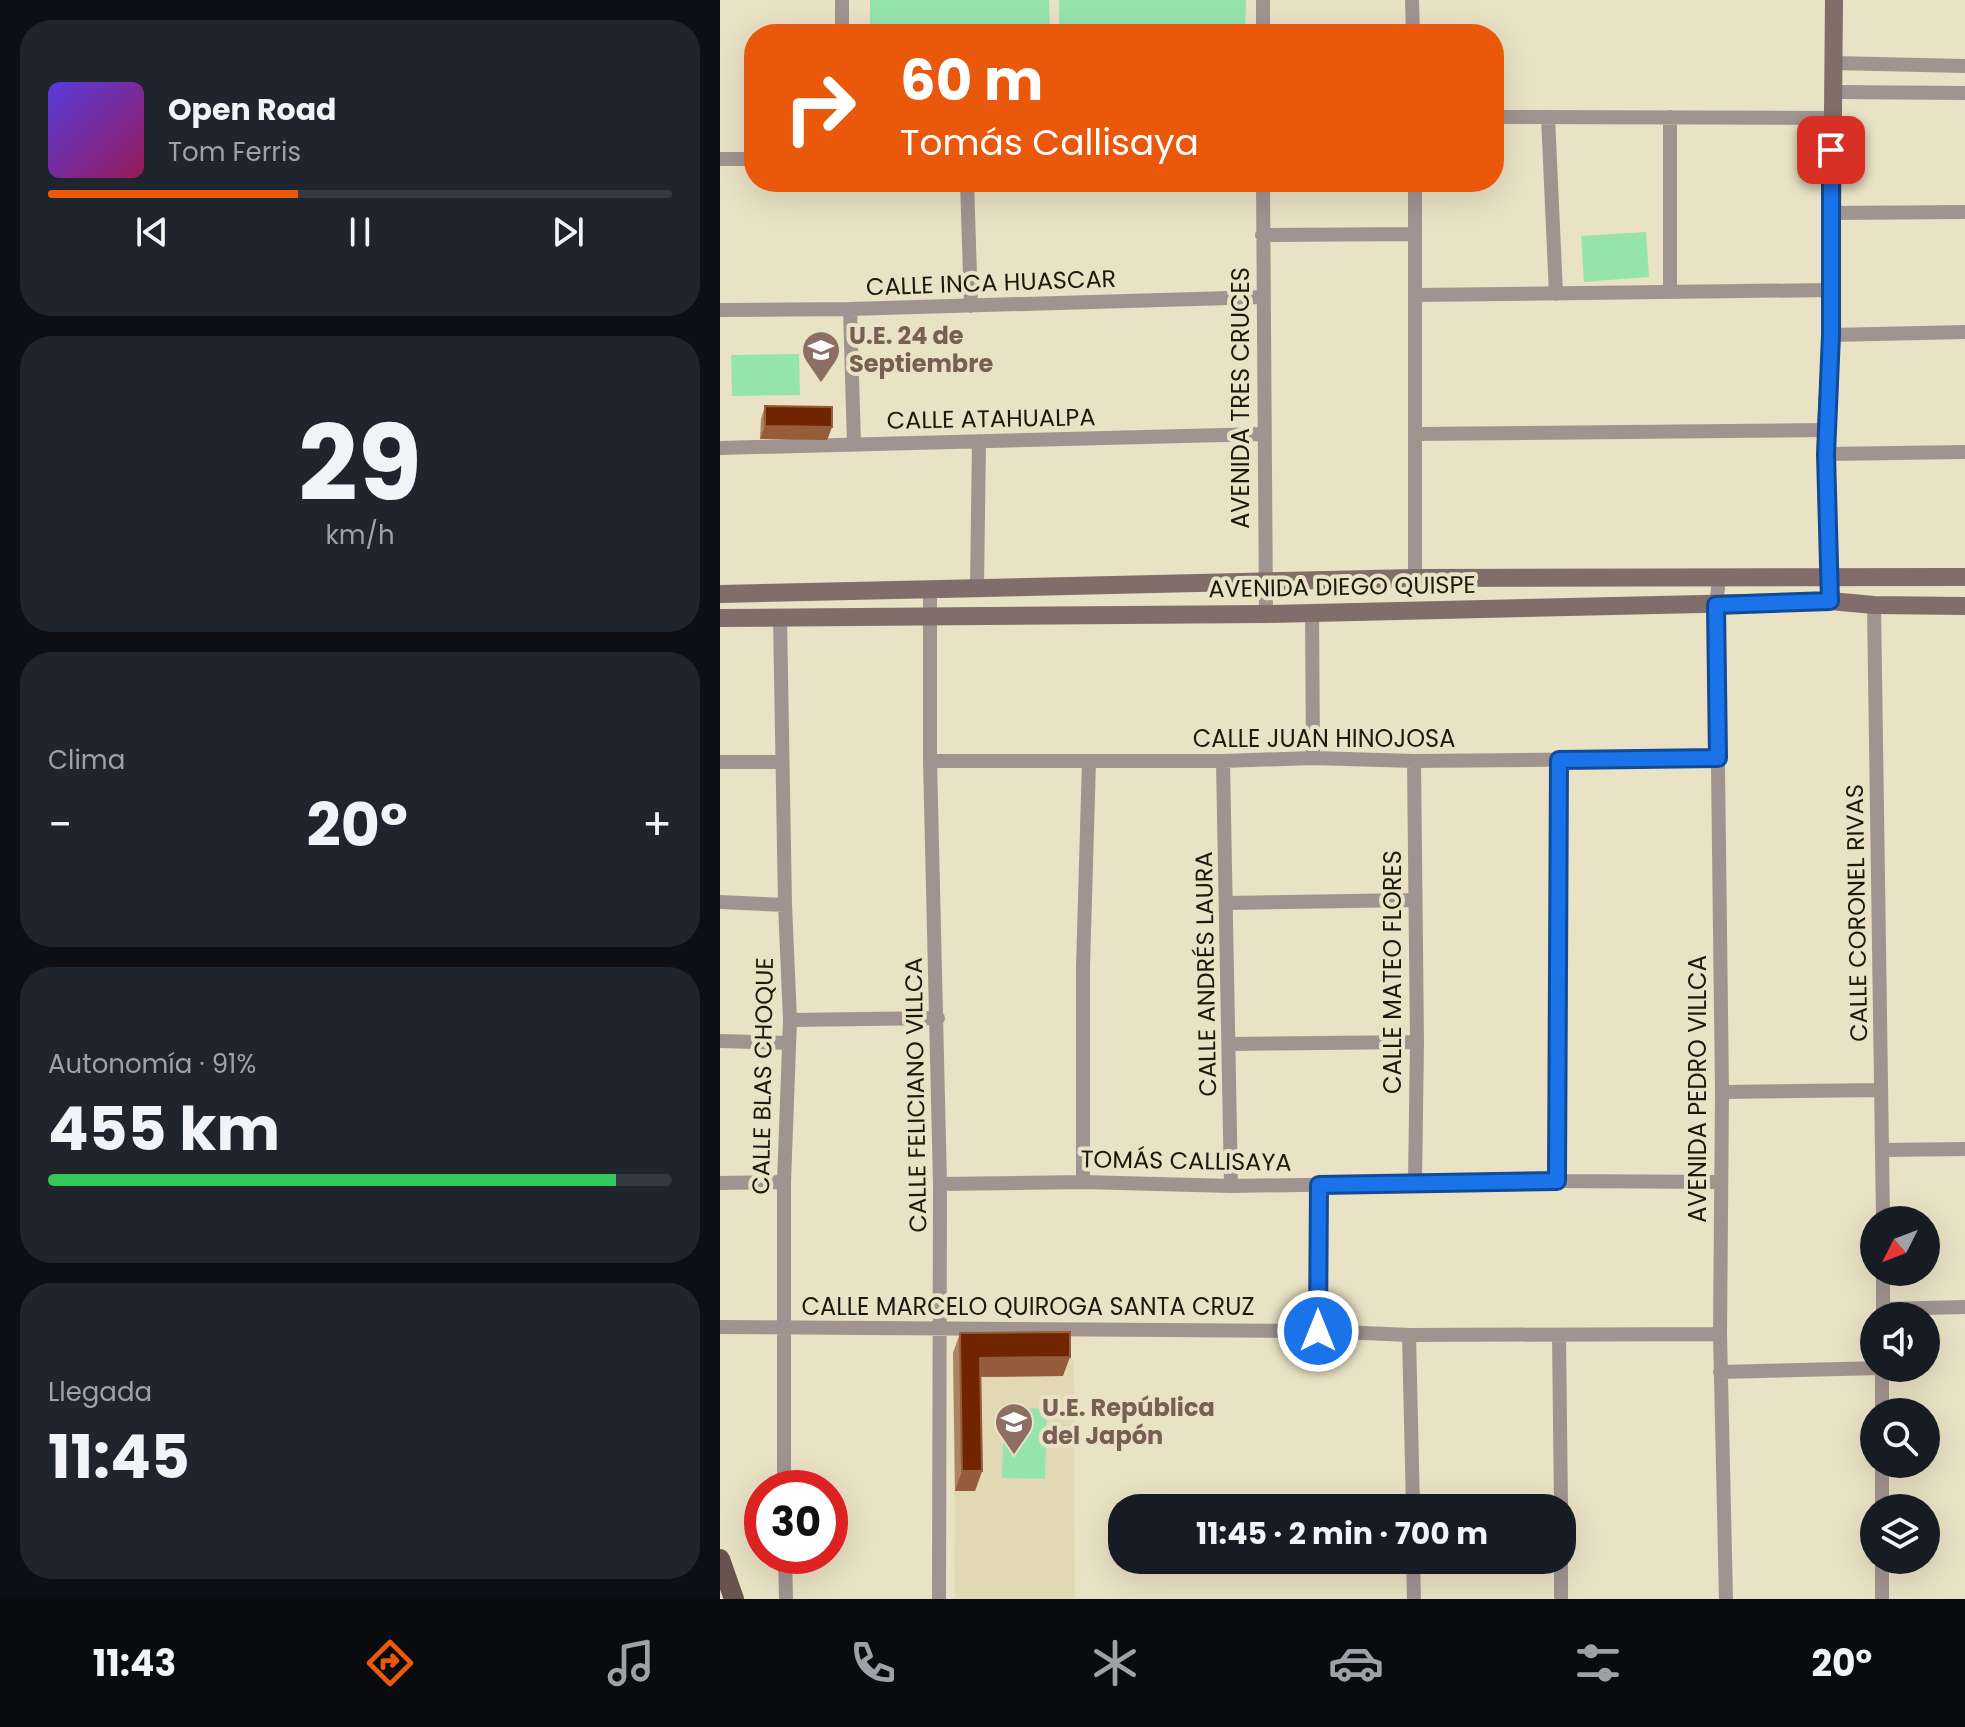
<!DOCTYPE html>
<html lang="es">
<head>
<meta charset="utf-8">
<style>
	:root { --surface:#171b24; --page:#20242c; --text:#f1f3f6; --muted:#9ea1a6; --line:#363941; --accent:#ea580c }
	body { margin:0; font-family:Poppins,sans-serif; background:var(--page); color:var(--text); height:100vh; display:flex; flex-direction:column; font-size:30px; white-space:nowrap }
	* { box-sizing:border-box; margin:0 }
	p { font-size:26px; color:var(--muted) }
	.icon { flex:none; width:44px; height:44px; fill:none; stroke:currentColor; stroke-width:2; stroke-linecap:round; stroke-linejoin:round }
	.map { position:relative; flex:1; overflow:hidden }
	.side { display:flex; flex-direction:column; gap:20px; padding:20px; background:#0d0f14; width:720px }
	.side>* { flex:none }
	.top-card { position:absolute; left:24px; top:24px; width:760px; height:168px; border-radius:32px; box-shadow:0 8px 32px #0002; background:#ea580c; color:#fff; overflow:hidden }
	.needle { width:52px; rotate:228deg }
	.buttons { position:absolute; left:1140px; top:1206px; display:grid; gap:16px }
	.buttons a { display:grid; place-items:center; width:80px; height:80px; border-radius:50%; background:var(--surface); box-shadow:0 8px 32px #0002; font-size:40px }
	.speed { position:absolute; left:24px; top:1470px; display:flex; gap:16px; font-size:40px; font-weight:700; text-align:center }
	.speed>* { display:grid; place-content:center; width:104px; height:104px; border-radius:50%; background:var(--surface); box-shadow:0 8px 32px #0002; line-height:1 }
	.speed .limit { border:12px solid #d22; background:#fff; color:#111 }
	.pin { position:absolute; display:grid; place-items:center; width:68px; height:68px; color:#fff; margin:-34px; border-radius:16px; box-shadow:0 4px 12px #0006 }
	.me { position:absolute; width:88px; margin:-44px; rotate:0deg; stroke-linejoin:round; filter:drop-shadow(0 0 6px #0008) }
	.turn { display:flex; align-items:center; gap:28px; height:168px; padding:0 24px; font-size:36px }
	.turn .icon { width:104px; height:104px; stroke-width:2.5 }
	.turn b { display:block; font-size:56px; line-height:68px }
	.big { font-size:60px; font-weight:700; line-height:1.1 }
	.side .tile { flex:1; display:flex; flex-direction:column; justify-content:center; gap:12px; min-width:0; padding:0 28px; border-radius:32px; background:var(--page) }
	.side .dial { align-items:center; gap:0 }
	.dial b { font-size:104px; line-height:1 }
	.song { display:flex; align-items:center; gap:24px }
	.cover { width:96px; height:96px; border-radius:12px; background:linear-gradient(135deg,hsl(250 70% 55%),hsl(330 70% 35%)) }
	.played { height:8px; border-radius:4px; background:linear-gradient(90deg,var(--accent) 40%,var(--line) 40%) }
	.keys { display:flex; justify-content:space-around; direction:ltr }
	.heat { display:flex; justify-content:space-between; align-items:center; font-size:44px; direction:ltr }
	.charge { height:12px; border-radius:6px; background:linear-gradient(90deg,#34c759 91%,var(--line) 0) }
	.trip { position:absolute; left:388px; top:1494px; width:468px; height:80px; border-radius:32px; background:var(--surface); box-shadow:0 8px 32px #0002; font-weight:700; line-height:80px; text-align:center }
	.tab-bar { display:flex; height:128px; justify-content:space-around; align-items:center; background:#090b0e; color:var(--muted) }
	.tab-bar .icon { width:56px; height:56px }
	.tab-bar .selected { color:var(--accent) }
	.tab-bar b { font-size:36px; color:var(--text) }
	main { display:flex; flex:1; min-height:0 }
	.map>svg:first-child { display:block }
</style>
</head>
<body>
<main>
<section class="side">
<div class="tile">
<div class="song"><i class="cover"></i><div><b>Open Road</b><p>Tom Ferris</p></div></div>
<div class="played"></div>
<div class="keys"><svg class="icon" aria-label="previous" viewBox="0 0 24 24"><path d="M18 5L8 12l10 7zM5 5v14"/></svg><svg class="icon" aria-label="pause" viewBox="0 0 24 24"><path d="M8 5v14M16 5v14"/></svg><svg class="icon" aria-label="next" viewBox="0 0 24 24"><path d="M6 5l10 7-10 7zM19 5v14"/></svg></div>
</div>
<div class="tile dial"><b>29</b><p>km/h</p></div>
<div class="tile"><p>Clima</p>
<div class="heat"><a>−</a><b class="big">20°</b><a>+</a></div>
</div>
<div class="tile"><p>Autonomía · 91%</p><b class="big">455 km</b><div class="charge"></div></div>
<div class="tile"><p>Llegada</p><b class="big">11:45</b></div>
</section>
<div class="map">
<svg width="1245" height="1599" viewBox="0 0 1245 1599">
	<rect width="100%" height="100%" fill="#eae2c5"/>
	<path fill="#e2d8b4" d="M233 1353H347L354 1361 355 1599H235Z"/>
	<path fill="#96e4ad" d="M150 0H329L330 34H150Z
		M339 0H526L525 34H339Z
		M926 232 929 277 864 282 861 236Z
		M79 354 80 395 12 396 11 355Z
		M284 1407 327 1409 325 1479 282 1478Z"/>
	<g fill="none" stroke-linecap="round" stroke-linejoin="round">
		<path stroke="#a19390" stroke-width="14" d="M543 0V34
			M692 0 693 34
			M122 34V0
			M1113 63 1245 66
			M1114 92 1245 93
			M774 117 1112 118
			M828 117 836 294
			M0 159H34
			M247 182 251 306
			M543 182 546 614
			M695 182V578
			M1110 213 1245 212
			M542 235 694 234
			M950 292V117
			M697 295 1111 290
			M130 309 134 444
			M0 310 130 309 543 297
			M1111 335 1245 332
			M697 434 1106 430
			M0 448 543 434
			M1106 454 1245 452
			M999 579 996 605 1002 1092 1000 1334 1006 1599
			M257 587 259 441
			M210 590V761L220 1184 219 1599
			M1154 605 1163 1220
			M592 611 593 758
			M60 617 65 905 70 1020 64 1182V1488
			M210 761H503L593 758 694 761 998 758
			M503 761 511 1186
			M694 761 697 1042 695 1182
			M0 762H62
			M0 902 65 905
			M507 903 695 900
			M70 1020 218 1018
			M0 1041 69 1043
			M509 1044 697 1042
			M1002 1092 1160 1090
			M1162 1150 1245 1149
			M837 1181 839 760
			M363 1182V967L369 761
			M0 1183 64 1182
			M220 1184 363 1182 511 1186 837 1181 1000 1182
			M1163 1272V1316
			M1164 1309 1245 1307
			M0 1327 598 1331 689 1335 1000 1334
			M598 1331 599 1185
			M689 1335 693 1508
			M839 1335 841 1508
			M1000 1372 1162 1368
			M1162 1412V1368
			M1162 1508V1464
			M65 1556 66 1599
			M693 1560 694 1599
			M841 1560V1599
			M1162 1560V1599"/>
		<path stroke="#816d69" stroke-width="18" d="M1109 589 1106 430 1111 335 1114 0
			M0 594 695 578 1245 577
			M0 618 546 614 1110 601 1154 605 1245 606"/>
		<path stroke="#6a524e" stroke-width="20" d="M0 1559 14 1599"/>
	</g>
	<path fill="#ad8362" d="M45 406 112 427 107 440 40 439 41 419Z
		M240 1333 343 1376 261 1377 262 1471 255 1491H235L233 1353Z"/>
	<path fill="#955d3b" d="M45 426 112 427 107 440 40 439Z
		M350 1357 343 1376 253 1377 260 1358Z
		M242 1471H262L255 1491H235Z"/>
	<path fill="#702400" stroke="#955d3b" stroke-width="2" d="M45 406 112 407V427L45 426Z
		M350 1332V1357L260 1358 262 1471H242L240 1333Z"/>
	<g fill="none" stroke-linecap="round" stroke-linejoin="round">
		<defs>
			<path id="route" d="M598 1331 599 1185 837 1181 839 760 998 758 996 605 1110 601 1106 454 1111 335V150"/>
		</defs>
		<use href="#route" stroke="#114b97" stroke-width="20"/>
		<use href="#route" stroke="#1a73e8" stroke-width="14"/>
	</g>
	<defs>
		<symbol id="school-pin" viewBox="-11 -11 22 30"><path d="M0 17L-7.5 6A9.5 9.5 0 1 1 7.5 6Z" fill="#8d6e63" stroke="#eae2c5"/><path d="M0-5L7-2L0 1L-7-2ZM-4 1L0 2.5L4 1V4Q0 6-4 4Z" fill="#fff"/></symbol>
	</defs>
	<g fill-rule="evenodd">
		<use href="#school-pin" x="79" y="328" width="44" height="60"/>
		<use href="#school-pin" x="272" y="1400" width="44" height="60"/>
	</g>
	<g text-anchor="middle" stroke-width="8" stroke-linejoin="round" paint-order="stroke">
		<g font-size="24" fill="#1c190f" stroke="#eae2c5">
			<text transform="translate(271 283) rotate(-2)" y="8">CALLE INCA HUASCAR</text>
			<text transform="translate(521 398) rotate(-90)" y="8">AVENIDA TRES CRUCES</text>
			<text transform="translate(271 419) rotate(-1)" y="8">CALLE ATAHUALPA</text>
			<text transform="translate(622 587) rotate(-1)" y="8">AVENIDA DIEGO QUISPE</text>
			<text x="604" y="747">CALLE JUAN HINOJOSA</text>
			<text transform="translate(1137 913) rotate(-91)" y="8">CALLE CORONEL RIVAS</text>
			<text transform="translate(673 972) rotate(-90)" y="8">CALLE MATEO FLORES</text>
			<text transform="translate(486 974) rotate(-91)" y="8">CALLE ANDRÉS LAURA</text>
			<text transform="translate(43 1076) rotate(-89)" y="8">CALLE BLAS CHOQUE</text>
			<text transform="translate(978 1089) rotate(-90)" y="8">AVENIDA PEDRO VILLCA</text>
			<text transform="translate(196 1095) rotate(-91)" y="8">CALLE FELICIANO VILLCA</text>
			<text transform="translate(466 1161) rotate(1)" y="8">TOMÁS CALLISAYA</text>
			<text x="308" y="1315">CALLE MARCELO QUIROGA SANTA CRUZ</text>
		</g>
		<g font-size="24" font-weight="bold" fill="#785e54" stroke="#eae2c5" text-anchor="start">
			<text x="129" y="344">U.E. 24 de<tspan x="129" dy="28">Septiembre</tspan></text>
			<text x="322" y="1416">U.E. República<tspan x="322" dy="28">del Japón</tspan></text>
		</g>
	</g>
</svg>
<div class="buttons">
<a><svg class="needle" viewBox="-14 -14 28 28"><path d="M0-13l5 13h-10z" fill="#e53935"/><path d="M0 13l5-13h-10z" fill="#9ea1a6"/></svg></a>
<a><svg class="icon" aria-label="sound" viewBox="0 0 24 24"><path d="M4 9h4l5-4v14l-5-4H4zM17 9q2 3 0 6"/></svg></a>
<a><svg class="icon" aria-label="search" viewBox="0 0 24 24"><circle cx="10" cy="10" r="6"/><path d="M15 15l6 6"/></svg></a>
<a><svg class="icon" aria-label="layers" viewBox="0 0 24 24"><path d="M12 4l9 5-9 5-9-5zM3 14l9 5 9-5"/></svg></a>
</div>
<div class="speed"><div class="limit">30</div></div>
<div class="pin" style="left:1111px;top:150px;background:#d93025"><svg class="icon" aria-label="arrive" viewBox="0 0 24 24"><path d="M6 21V4h12l-3 4 3 4H6"/></svg></div>
<svg class="me" style="left:598px;top:1331px" viewBox="-20 -20 40 40"><circle r="17" fill="#1a73e8" stroke="#fff" stroke-width="3"/><path d="M0-11L8 9 0 5-8 9z" fill="#fff"/></svg>
<div class="trip">11:45 · 2 min · 700 m</div>
<div class="top-card">
<div class="turn"><svg class="icon" aria-label="right" viewBox="0 0 24 24"><path d="M7 20v-9h11M14 6l5 5-5 5"/></svg><div><b>60 m</b>Tomás Callisaya</div></div>
</div>
</div>
</main>
<nav class="tab-bar">
<b>11:43</b>
<svg class="icon selected" aria-label="directions" viewBox="0 0 24 24"><path d="M12 3l9 9-9 9-9-9zM9 14v-3h6M13 9l2 2-2 2"/></svg>
<svg class="icon" aria-label="music" viewBox="0 0 24 24"><path d="M9 18V5l10-2v13"/><circle cx="6" cy="18" r="3"/><circle cx="16" cy="16" r="3"/></svg>
<svg class="icon" aria-label="phone" viewBox="0 0 24 24"><path d="M5 4h4l2 5-3 2q2 4 5 5l2-3 5 2v4C11 20 4 13 5 4z"/></svg>
<svg class="icon" aria-label="climate" viewBox="0 0 24 24"><path d="M12 3v18M4 7l16 10M4 17L20 7"/></svg>
<svg class="icon" aria-label="car" viewBox="0 0 24 24"><path d="M5 17H2v-5l4-1 3-4h7l3 4 3 1v5h-3M9 17h6M6 11h13"/><circle cx="7" cy="17" r="2"/><circle cx="17" cy="17" r="2"/></svg>
<svg class="icon" aria-label="filters" viewBox="0 0 24 24"><path d="M4 7h16M4 17h16"/><circle cx="9" cy="7" r="2"/><circle cx="15" cy="17" r="2"/></svg>
<b>20°</b>
</nav>
</body>
</html>
